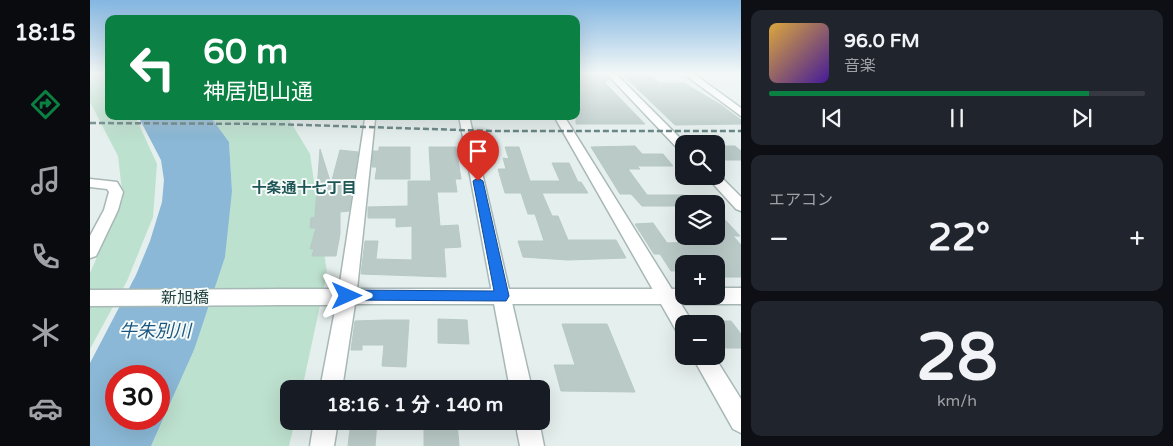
<!DOCTYPE html>
<html lang="ja">
<head>
<meta charset="utf-8">
<style>
	:root { --surface:#171b24; --page:#20242c; --text:#f1f3f6; --muted:#9ea1a6; --line:#363941; --accent:#0b8043 }
	body { margin:0; font-family:"Varela Round","Noto Sans JP",sans-serif; background:var(--page); color:var(--text); height:100vh; display:flex; flex-direction:column; font-size:19px; white-space:nowrap }
	* { box-sizing:border-box; margin:0 }
	p { font-size:16px; color:var(--muted) }
	.icon { flex:none; width:28px; height:28px; fill:none; stroke:currentColor; stroke-width:2; stroke-linecap:round; stroke-linejoin:round }
	.map { position:relative; flex:1; overflow:hidden }
	.sheet { display:flex; flex-direction:column; gap:10px; padding:10px; background:#0d0f14; width:432px }
	.sheet>* { flex:none }
	.guide { position:absolute; left:15px; top:15px; width:475px; height:105px; border-radius:10px; box-shadow:0 5px 20px #0002; background:#0b8043; color:#fff; overflow:hidden }
	.controls { position:absolute; left:585px; top:135px; display:grid; gap:10px }
	.controls a { display:grid; place-items:center; width:50px; height:50px; border-radius:10px; background:var(--surface); box-shadow:0 5px 20px #0002; font-size:25px }
	.speed { position:absolute; left:15px; top:365px; display:flex; gap:10px; font-size:25px; font-weight:700; text-align:center }
	.speed>* { display:grid; place-content:center; width:65px; height:65px; border-radius:50%; background:var(--surface); box-shadow:0 5px 20px #0002; line-height:1 }
	.speed .limit { border:8px solid #d22; background:#fff; color:#111 }
	.pin { position:absolute; display:grid; place-items:center; width:42px; height:42px; color:#fff; margin:-51px -21px; border-radius:50% 50% 50% 0; rotate:-45deg; box-shadow:0 0 5px #0007 }
	.pin .icon { rotate:45deg }
	.me { position:absolute; width:55px; margin:-28px; rotate:90deg; stroke-linejoin:round; filter:drop-shadow(0 0 4px #0008) }
	.turn { display:flex; align-items:center; gap:18px; height:105px; padding:0 15px; font-size:22px }
	.turn .icon { width:65px; height:65px; stroke-width:2.5 }
	.turn b { display:block; font-size:35px; line-height:42px }
	.big { font-size:38px; font-weight:700; line-height:1.1 }
	.sheet .tile { flex:1; display:flex; flex-direction:column; justify-content:center; gap:8px; min-width:0; padding:0 18px; border-radius:10px; background:var(--page) }
	.sheet .dial { align-items:center; gap:0 }
	.dial b { font-size:65px; line-height:1 }
	.song { display:flex; align-items:center; gap:15px }
	.cover { width:60px; height:60px; border-radius:8px; background:linear-gradient(135deg,hsl(40 70% 55%),hsl(260 70% 35%)) }
	.played { height:5px; border-radius:2px; background:linear-gradient(90deg,var(--accent) 85%,var(--line) 85%) }
	.keys { display:flex; justify-content:space-around; direction:ltr }
	.heat { display:flex; justify-content:space-between; align-items:center; font-size:28px; direction:ltr }
	.trip { position:absolute; left:190px; top:380px; width:270px; height:50px; border-radius:10px; background:var(--surface); box-shadow:0 5px 20px #0002; font-weight:700; line-height:50px; text-align:center }
	main { display:flex; flex:1; min-height:0 }
	.tabs { display:flex; flex-direction:column; width:90px; justify-content:space-around; align-items:center; background:#090b0e; color:var(--muted) }
	.tabs .icon { width:35px; height:35px }
	.tabs .on { color:var(--accent) }
	.tabs b { font-size:22px; color:var(--text) }
	.map>svg:first-child { display:block }
</style>
</head>
<body>
<main>
<nav class="tabs">
<b>18:15</b>
<svg class="icon on" aria-label="directions" viewBox="0 0 24 24"><path d="M12 3l9 9-9 9-9-9zM9 14v-3h6M13 9l2 2-2 2"/></svg>
<svg class="icon" aria-label="music" viewBox="0 0 24 24"><path d="M9 18V5l10-2v13"/><circle cx="6" cy="18" r="3"/><circle cx="16" cy="16" r="3"/></svg>
<svg class="icon" aria-label="phone" viewBox="0 0 24 24"><path d="M5 4h4l2 5-3 2q2 4 5 5l2-3 5 2v4C11 20 4 13 5 4z"/></svg>
<svg class="icon" aria-label="climate" viewBox="0 0 24 24"><path d="M12 3v18M4 7l16 10M4 17L20 7"/></svg>
<svg class="icon" aria-label="car" viewBox="0 0 24 24"><path d="M5 17H2v-5l4-1 3-4h7l3 4 3 1v5h-3M9 17h6M6 11h13"/><circle cx="7" cy="17" r="2"/><circle cx="17" cy="17" r="2"/></svg>
</nav>
<div class="map">
<svg width="651" height="446" viewBox="0 0 651 446">
	<rect width="100%" height="100%" fill="#e5efed"/>
	<path fill="#bde1cf" d="M0 74H19V116H45L67 164 63 217 37 281 0 349V273L33 199 28 156 0 102Z
		M120 116H197L220 154 237 273 212 389H199V421H205L199 446H61L104 350 142 191 139 142Z"/>
	<path fill="#8bb8d6" fill-rule="evenodd" d="M48 116H120L139 142 142 191 135 257 104 350 61 446H0V363L46 275 60 241 72 202 74 180 71 160ZM26 376H69V419H26Z"/>
	<path fill="#bacac7" stroke="#b7c9c6" d="M486 74 516 75 519 79 515 83 555 124H486Z
		M533 75H558L570 83H594L631 105 651 120V124L585 125Z
		M545 146 552 154H573L583 166H547L550 169H538L557 195H594V206H552L541 194H530L501 147Z
		M626 146H645L651 151V160H626Z
		M289 147H320V179H285L287 167H282L283 151H289Z
		M339 147H366L371 179H365L367 192H347L350 226 368 225 371 247 354 248 356 277 271 274 275 241H288L286 259 322 260V226L306 227V218H278V207L318 206V181H341Z
		M415 147H429L440 181H470L462 163H479L488 182H491L498 193H452L462 216H468L478 240H526L536 258 478 260 433 257 428 241H454L445 214H438L431 193H415L408 169H416L413 158 419 159Z
		M230 149 241 184 250 150 268 152 259 211 250 212V234L246 256H222L224 249H220L226 228H220L221 218 225 217Z
		M626 210 650 236H643L651 245V277H626V264H594V271H581L570 254H564L545 224 563 223 577 243 608 242 604 236H626Z
		M348 319 377 320 379 344 348 343Z
		M296 320H319L316 367 292 366 294 345H272V350H261L265 321Z
		M626 321H641L651 334V348H626Z
		M472 324H517L545 392 471 391 464 365H485Z
		M261 421 287 422 285 446H258Z
		M334 421H367L369 446H334Z"/>
	<g fill="none" stroke-linecap="round" stroke-linejoin="round">
		<defs>
			<path id="minor" d="M282 116 285 119 267 289H594V296H626V288H651V304H265L252 389H230L246 305H190L184 302 181 297 184 292 190 289H249L275 119Z
				M0 179 27 182 33 192 28 210 8 252 6 256 0 258V236L14 210 19 192 17 189 0 187Z
				M224 421H248L244 446H220Z"/>
			<path id="tertiary" d="M517 74H526L596 144H594V151H590Z
				M594 74H604L651 108V116Z
				M369 116H379L442 389H420Z
				M464 116H474L601 320 603 324H594V335L587 332Z
				M627 173 651 197V211L646 209 616 176H626Z
				M190 289 196 292 199 297 196 302 190 305 0 306V290Z
				M602 356H624L651 399V433L643 429Z
				M425 421H449L454 446H430Z"/>
		</defs>
		<use href="#minor" stroke="#a7b8b6" stroke-width="3"/>
		<use href="#tertiary" stroke="#a7b8b6" stroke-width="3"/>
		<use href="#minor" fill="#fff" fill-rule="evenodd"/>
		<use href="#tertiary" fill="#fff" fill-rule="evenodd"/>
		<path stroke="#5d7d7c" stroke-width="2.5" stroke-dasharray="6 3" stroke-linecap="butt" d="M0 123 184 124 402 131H651"/>
	</g>
	<linearGradient id="sky" x2="0" y2="1"><stop stop-color="#83b6e1"/><stop offset="0.54" stop-color="#f3f8f7"/><stop offset="1" stop-color="#f3f8f7" stop-opacity="0"/></linearGradient>
	<rect width="651" height="136" fill="url(#sky)"/>
	<path fill="#1a73e8" stroke="#114b97" d="M388 178 393 181 419 296 416 301 252 300 250 296 252 292 257 290 404 291 383 181Z"/>
	<g text-anchor="middle" stroke-width="4" stroke-linejoin="round" paint-order="stroke">
		<g font-size="15" font-weight="bold" fill="#1d5655" stroke="#f6fbf9">
			<text x="214" y="193">十条通十七丁目</text>
		</g>
		<g font-size="16" fill="#234241" stroke="#f6fbf9">
			<text x="95" y="303">新旭橋</text>
		</g>
		<g font-size="18" font-style="italic" fill="#195782" stroke="#f6fbf9">
			<text x="65" y="337">牛朱別川</text>
		</g>
	</g>
</svg>
<div class="controls">
<a><svg class="icon" aria-label="search" viewBox="0 0 24 24"><circle cx="10" cy="10" r="6"/><path d="M15 15l6 6"/></svg></a>
<a><svg class="icon" aria-label="layers" viewBox="0 0 24 24"><path d="M12 4l9 5-9 5-9-5zM3 14l9 5 9-5"/></svg></a>
<a>+</a>
<a>−</a>
</div>
<div class="speed"><div class="limit">30</div></div>
<div class="pin" style="left:388px;top:181px;background:#d93025"><svg class="icon" aria-label="arrive" viewBox="0 0 24 24"><path d="M6 21V4h12l-3 4 3 4H6"/></svg></div>
<svg class="me" style="left:257px;top:296px" viewBox="-20 -20 40 40"><path d="M0-17L14 15 0 8-14 15z" fill="#1a73e8" stroke="#fff" stroke-width="4"/></svg>
<div class="trip">18:16 · 1 分 · 140 m</div>
<div class="guide">
<div class="turn"><svg class="icon" aria-label="left" viewBox="0 0 24 24"><path d="M17 20v-9H6M10 6l-5 5 5 5"/></svg><div><b>60 m</b>神居旭山通</div></div>
</div>
</div>
<section class="sheet">
<div class="tile">
<div class="song"><i class="cover"></i><div><b>96.0 FM</b><p>音楽</p></div></div>
<div class="played"></div>
<div class="keys"><svg class="icon" aria-label="previous" viewBox="0 0 24 24"><path d="M18 5L8 12l10 7zM5 5v14"/></svg><svg class="icon" aria-label="pause" viewBox="0 0 24 24"><path d="M8 5v14M16 5v14"/></svg><svg class="icon" aria-label="next" viewBox="0 0 24 24"><path d="M6 5l10 7-10 7zM19 5v14"/></svg></div>
</div>
<div class="tile"><p>エアコン</p>
<div class="heat"><a>−</a><b class="big">22°</b><a>+</a></div>
</div>
<div class="tile dial"><b>28</b><p>km/h</p></div>
</section>
</main>
</body>
</html>
